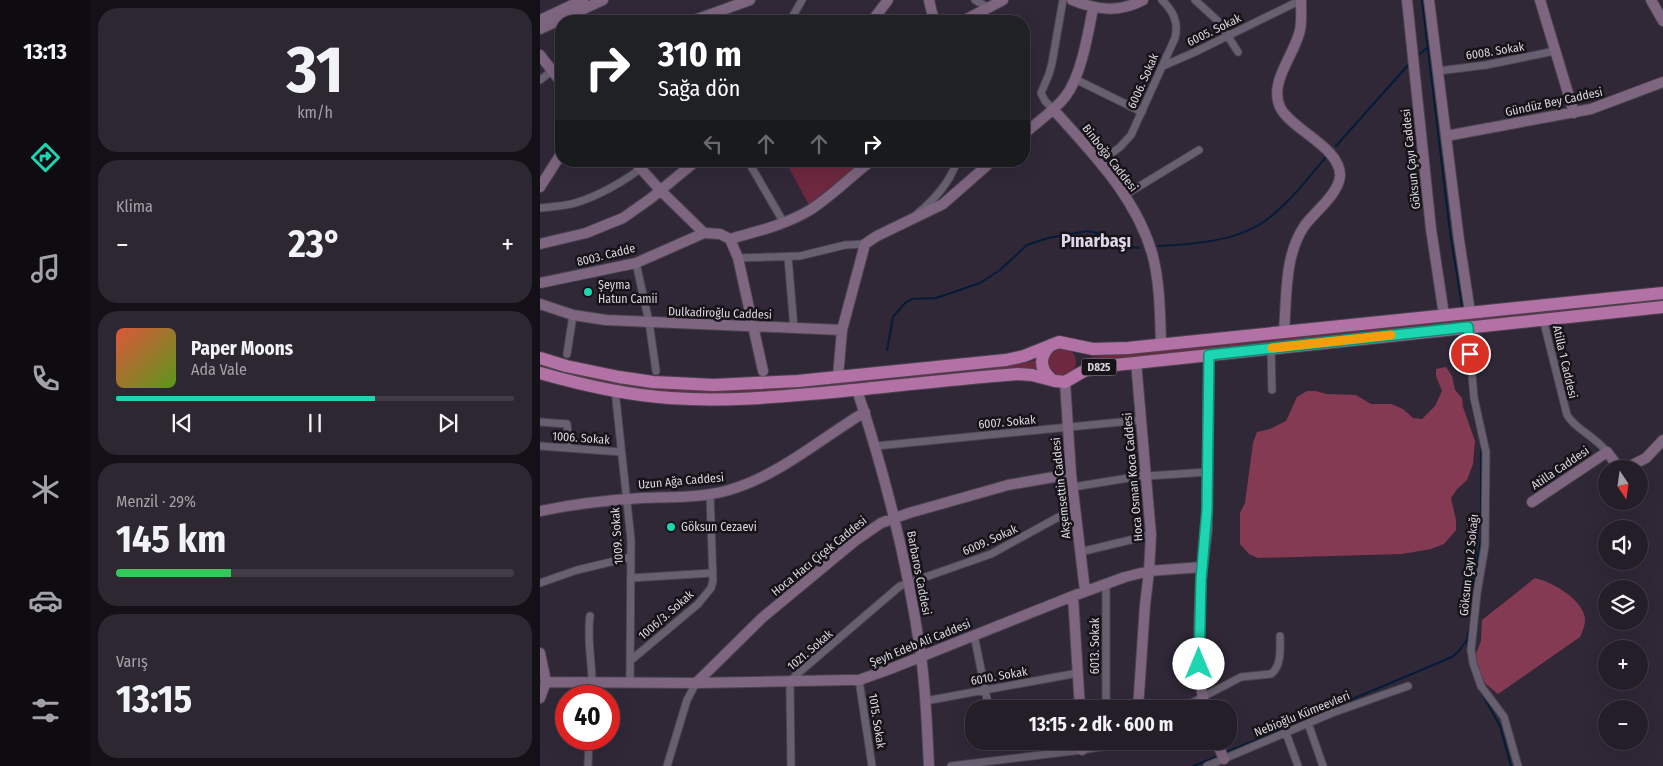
<!DOCTYPE html>
<html lang="tr">
<head>
<meta charset="utf-8">
<style>
	:root { --surface:#241e29; --page:#2c2731; --text:#f1f3f6; --muted:#a3a2a8; --line:#413c46; --accent:#1dd5b1 }
	body { margin:0; font-family:"Fira Sans Condensed",sans-serif; background:var(--page); color:var(--text); height:100vh; display:flex; flex-direction:column; font-size:19px; white-space:nowrap }
	* { box-sizing:border-box; margin:0 }
	p { font-size:16px; color:var(--muted) }
	.icon { flex:none; width:28px; height:28px; fill:none; stroke:currentColor; stroke-width:2; stroke-linecap:round; stroke-linejoin:round }
	.map { position:relative; flex:1; overflow:hidden }
	.sheet { display:flex; flex-direction:column; gap:8px; padding:8px; background:#141017; width:450px }
	.sheet>* { flex:none }
	.guide { position:absolute; left:15px; top:15px; width:475px; height:152px; border-radius:20px; box-shadow:0 5px 20px #0002,0 0 0 1px var(--line); background:#202124; color:#fff; overflow:hidden }
	.needle { width:32px; rotate:167deg }
	.buttons { position:absolute; left:1058px; top:460px; display:grid; gap:10px }
	.buttons a { display:grid; place-items:center; width:50px; height:50px; border-radius:50%; background:var(--surface); box-shadow:0 5px 20px #0002,0 0 0 1px var(--line); font-size:25px }
	.speed { position:absolute; left:15px; top:685px; display:flex; gap:10px; font-size:25px; font-weight:700; text-align:center }
	.speed>* { display:grid; place-content:center; width:65px; height:65px; border-radius:50%; background:var(--surface); box-shadow:0 5px 20px #0002,0 0 0 1px var(--line); line-height:1 }
	.speed .limit { border:8px solid #d22; background:#fff; color:#111 }
	.pin { position:absolute; display:grid; place-items:center; width:42px; height:42px; color:#fff; margin:-21px; border:2px solid #fff; border-radius:50%; box-shadow:0 1px 5px #0007 }
	.me { position:absolute; width:55px; margin:-28px; rotate:0deg; stroke-linejoin:round; filter:drop-shadow(0 0 4px #0008) }
	.turn { display:flex; align-items:center; gap:18px; height:105px; padding:0 20px; font-size:22px }
	.turn .icon { width:65px; height:65px; stroke-width:2.5 }
	.turn b { display:block; font-size:35px; line-height:42px }
	.lanes { display:flex; align-items:center; height:48px; padding:0 20px; background:#0003; justify-content:center; gap:25px; direction:ltr }
	.lanes .off { opacity:.35 }
	.big { font-size:38px; font-weight:700; line-height:1.1 }
	.sheet .tile { flex:1; display:flex; flex-direction:column; justify-content:center; gap:8px; min-width:0; padding:0 18px; border-radius:20px; background:var(--page) }
	.sheet .dial { align-items:center; gap:0 }
	.dial b { font-size:65px; line-height:1 }
	.song { display:flex; align-items:center; gap:15px }
	.cover { width:60px; height:60px; border-radius:8px; background:linear-gradient(135deg,hsl(10 70% 55%),hsl(90 70% 35%)) }
	.played { height:5px; border-radius:2px; background:linear-gradient(90deg,var(--accent) 65%,var(--line) 65%) }
	.keys { display:flex; justify-content:space-around; direction:ltr }
	.heat { display:flex; justify-content:space-between; align-items:center; font-size:28px; direction:ltr }
	.charge { height:8px; border-radius:4px; background:linear-gradient(90deg,#34c759 29%,var(--line) 0) }
	.trip { position:absolute; left:425px; top:700px; width:272px; height:50px; border-radius:20px; background:var(--surface); box-shadow:0 5px 20px #0002,0 0 0 1px var(--line); font-weight:700; line-height:50px; text-align:center }
	main { display:flex; flex:1; min-height:0 }
	.tabs { display:flex; flex-direction:column; width:90px; justify-content:space-around; align-items:center; background:#0e0c10; color:var(--muted) }
	.tabs .icon { width:35px; height:35px }
	.tabs .selected { color:var(--accent) }
	.tabs b { font-size:22px; color:var(--text) }
	.map>svg:first-child { display:block }
</style>
</head>
<body>
<main>
<nav class="tabs">
<b>13:13</b>
<svg class="icon selected" aria-label="directions" viewBox="0 0 24 24"><path d="M12 3l9 9-9 9-9-9zM9 14v-3h6M13 9l2 2-2 2"/></svg>
<svg class="icon" aria-label="music" viewBox="0 0 24 24"><path d="M9 18V5l10-2v13"/><circle cx="6" cy="18" r="3"/><circle cx="16" cy="16" r="3"/></svg>
<svg class="icon" aria-label="phone" viewBox="0 0 24 24"><path d="M5 4h4l2 5-3 2q2 4 5 5l2-3 5 2v4C11 20 4 13 5 4z"/></svg>
<svg class="icon" aria-label="climate" viewBox="0 0 24 24"><path d="M12 3v18M4 7l16 10M4 17L20 7"/></svg>
<svg class="icon" aria-label="car" viewBox="0 0 24 24"><path d="M5 17H2v-5l4-1 3-4h7l3 4 3 1v5h-3M9 17h6M6 11h13"/><circle cx="7" cy="17" r="2"/><circle cx="17" cy="17" r="2"/></svg>
<svg class="icon" aria-label="filters" viewBox="0 0 24 24"><path d="M4 7h16M4 17h16"/><circle cx="9" cy="7" r="2"/><circle cx="15" cy="17" r="2"/></svg>
</nav>
<section class="sheet">
<div class="tile dial"><b>31</b><p>km/h</p></div>
<div class="tile"><p>Klima</p>
<div class="heat"><a>−</a><b class="big">23°</b><a>+</a></div>
</div>
<div class="tile">
<div class="song"><i class="cover"></i><div><b>Paper Moons</b><p>Ada Vale</p></div></div>
<div class="played"></div>
<div class="keys"><svg class="icon" aria-label="previous" viewBox="0 0 24 24"><path d="M18 5L8 12l10 7zM5 5v14"/></svg><svg class="icon" aria-label="pause" viewBox="0 0 24 24"><path d="M8 5v14M16 5v14"/></svg><svg class="icon" aria-label="next" viewBox="0 0 24 24"><path d="M6 5l10 7-10 7zM19 5v14"/></svg></div>
</div>
<div class="tile"><p>Menzil · 29%</p><b class="big">145 km</b><div class="charge"></div></div>
<div class="tile"><p>Varış</p><b class="big">13:15</b></div>
</section>
<div class="map">
<svg width="1123" height="766" viewBox="0 0 1123 766">
	<rect width="100%" height="100%" fill="#302837"/>
	<path fill="#6e2840" d="M245 161H322L269 205Z
		M1123 297V302L552 362 549 360V358L552 357Z
		M508 362a14 14 0 1 1 28 0a14 14 0 1 1-28 0Z
		M496 360V369L209 394H135L96 389 47 381 0 369V363L162 390 196 391 259 386 486 363Z"/>
	<path fill="#853a53" d="M906 367 912 376 915 390 922 398 923 407 935 441 933 464 927 480 917 489 911 498 916 520V530L904 544 891 549 862 554 718 558 709 554 700 544V513L705 503 713 443 717 432 730 429 746 421 757 397 767 391H775L787 394 816 395 831 404H851L863 409 873 418 882 419 895 406 902 391 896 376V369Z
		M995 578C1012 582 1038 597 1044 614 1047 622 1043 630 1040 637L958 694 940 679 935 656 941 641 942 620Z"/>
	<g fill="none" stroke-linecap="round" stroke-linejoin="round">
		<path stroke="#041c39" stroke-width="2" d="M882 0 910 232 922 306
			M880 54 888 47
			M796 146 869 64
			M618 246C647 245 688 242 715 227 740 214 767 180 785 158
			M925 336 931 401 938 432
			M347 350 353 317 365 303 372 299 396 298 440 283 460 270 487 245 508 238 547 231 557 233 583 246 599 248
			M932 603 935 572 941 537V444
			M929 660 927 639 931 620
			M940 690 960 726 971 766
			M687 752 912 657 919 651 926 641
			M653 766 676 757"/>
		<defs>
			<path id="street" d="M435 0 449 8
				M655 0 679 22 698 52
				M250 21 262 0
				M623 66 655 52 761 0
				M898 71 946 65 1015 51
				M535 79 602 112
				M0 80 12 71
				M513 109 505 101 501 93 509 74 512 63 523 0
				M208 161 244 223
				M560 162 580 147 591 135 635 38C639 22 633 11 622 0
				M585 195 659 150
				M0 208C12 207 24 206 35 203 62 195 89 178 111 161
				M377 214C394 200 410 182 417 161
				M248 257 254 328
				M198 258 260 256 305 245 325 244
				M96 263 109 322 116 371
				M1003 319 1027 415C1036 430 1055 436 1067 452
				M928 327 934 398 946 452 945 546 937 593 931 650 933 663 941 686 964 717 978 766
				M731 348 732 390
				M27 354 33 315
				M75 390 91 540 90 682
				M0 422 27 424 29 448
				M0 446 81 452
				M336 446 601 420
				M607 476 668 472
				M533 487 607 475
				M540 552 611 535
				M91 578 172 573
				M0 583 37 570 91 557
				M50 616C46 643 54 669 52 696
				M434 635 449 709
				M90 661 158 604 171 588 173 581 170 494
				M319 680 332 766
				M385 701 538 673
				M566 709V584
				M640 709 701 677 731 674C742 666 740 648 740 636
				M768 723 783 766
				M746 733 758 766
				M48 766 49 739
				M127 766 147 700 156 683
				M251 766 250 687 251 681 256 675 360 586 451 554 535 508
				M411 766 542 750 566 746 579 741
				M667 766 792 713 868 686"/>
			<path id="secondary" d="M389 0 394 21
				M532 0C556 10 579 13 603 0
				M867 0 891 229 904 315
				M889 0 919 240 930 312
				M1000 0 1034 113
				M1111 0 1123 21
				M0 20 43 0
				M152 21 210 0
				M332 21 348 0
				M423 21 463 0
				M0 29 63 0
				M0 55 21 82
				M513 109C551 152 595 195 612 253 620 282 620 314 621 344
				M484 134C497 122 514 111 525 97 541 77 548 34 553 8
				M906 136 1051 109 1123 82
				M94 161 121 191 164 233 180 234 190 239
				M0 187 21 154
				M190 239C218 231 245 225 270 210 292 196 310 177 331 161
				M190 239 198 258 223 371
				M0 244 46 233 83 218 110 199 156 161
				M0 283 96 263 164 233
				M0 304 33 315 66 320 302 330
				M744 331C747 296 744 255 765 225 775 212 799 193 800 176 801 148 754 131 741 109 727 83 755 55 760 30 762 20 761 10 761 0
				M596 362 611 535 609 571 605 605 598 709
				M298 377 302 330 325 244 337 236 403 204 452 161
				M525 382 531 474 545 591
				M317 390C346 477 368 565 381 656 386 692 387 729 389 766
				M1084 469 1106 458 1123 440
				M992 502 1067 452 1077 465 1083 469
				M0 511C34 504 68 500 102 498 131 497 162 498 189 490 240 475 280 439 325 412
				M533 596 540 709
				M0 653 6 682 0 698
				M6 682 156 683 307 680H319L350 669 533 596 585 577 609 571 662 567
				M156 683 222 618 315 541 341 523 369 513 468 485 531 474
				M665 709 660 681 659 629 661 580 667 529 669 355
				M542 741V750
				M676 741 684 759"/>
			<path id="highway" d="M0 358 26 366 79 377 113 382 174 385 258 381 466 360 484 356 519 342 553 349 588 348 1123 293
				M0 373C42 385 86 395 130 398 185 402 238 397 293 392 354 386 416 379 478 374L492 375 515 381 525 382 544 371 566 366 1123 307
				M511 379C499 369 499 355 511 345"/>
		</defs>
		<use href="#street" stroke="#4b4450" stroke-width="9"/>
		<use href="#secondary" stroke="#4b4450" stroke-width="12"/>
		<use href="#highway" stroke="#4b4450" stroke-width="14"/>
		<use href="#street" stroke="#686070" stroke-width="7"/>
		<use href="#secondary" stroke="#7e6580" stroke-width="10"/>
		<use href="#highway" stroke="#b372a5" stroke-width="12"/>
	</g>
	<g fill="none" stroke-linecap="round" stroke-linejoin="round">
		<defs>
			<path id="route" d="M659 664 661 580 667 510 669 355 928 327 930 354"/>
		</defs>
		<use href="#route" stroke="#138a73" stroke-width="12"/>
		<use href="#route" stroke="#1dd5b1" stroke-width="9"/>
		<path stroke="#f59e0b" stroke-width="9" d="M732 348 851 335"/>
	</g>
	<g fill="#1dd5b1" stroke="#161319" stroke-width="2">
		<circle cx="48" cy="292" r="5"/>
		<circle cx="131" cy="527" r="5"/>
	</g>
	<g text-anchor="middle" stroke-width="5" stroke-linejoin="round" paint-order="stroke">
		<rect fill="#161319" stroke="#a09ca4" stroke-width="1" x="541.5" y="358.5" width="35" height="17" rx="4"/>
		<g font-size="11" font-weight="bold" fill="#dbd6df">
			<text x="559" y="371">D825</text>
		</g>
		<g font-size="12" fill="#dbd6df" stroke="#161319">
			<text transform="translate(674 30) rotate(-26)" y="4">6005. Sokak</text>
			<text transform="translate(955 51) rotate(-9)" y="4">6008. Sokak</text>
			<text transform="translate(603 81) rotate(-66)" y="4">6006. Sokak</text>
			<text transform="translate(1014 102) rotate(-12)" y="4">Gündüz Bey Caddesi</text>
			<text transform="translate(570 158) rotate(52)" y="4">Binboğa Caddesi</text>
			<text transform="translate(871 159) rotate(-96)" y="4">Göksun Çayı Caddesi</text>
			<text transform="translate(66 255) rotate(-14)" y="4">8003. Cadde</text>
			<text transform="translate(180 313) rotate(2)" y="4">Dulkadiroğlu Caddesi</text>
			<text transform="translate(1025 362) rotate(77)" y="4">Atilla 1 Caddesi</text>
			<text transform="translate(467 422) rotate(-5)" y="4">6007. Sokak</text>
			<text transform="translate(41 438) rotate(4)" y="4">1006. Sokak</text>
			<text transform="translate(1020 468) rotate(-34)" y="4">Atilla Caddesi</text>
			<text transform="translate(593 477) rotate(-95)" y="4">Hoca Osman Koca Caddesi</text>
			<text transform="translate(141 481) rotate(-5)" y="4">Uzun Ağa Caddesi</text>
			<text transform="translate(521 488) rotate(-96)" y="4">Akşemsettin Caddesi</text>
			<text transform="translate(77 536) rotate(-94)" y="4">1009. Sokak</text>
			<text transform="translate(450 540) rotate(-24)" y="4">6009. Sokak</text>
			<text transform="translate(279 556) rotate(-39)" y="4">Hoca Hacı Çiçek Caddesi</text>
			<text transform="translate(929 565) rotate(-84)" y="4">Göksun Çayı 2 Sokağı</text>
			<text transform="translate(379 573) rotate(79)" y="4">Barbaros Caddesi</text>
			<text transform="translate(126 615) rotate(-41)" y="4">1006/3. Sokak</text>
			<text transform="translate(380 643) rotate(-22)" y="4">Şeyh Edeb Ali Caddesi</text>
			<text transform="translate(555 646) rotate(-90)" y="4">6013. Sokak</text>
			<text transform="translate(270 650) rotate(-41)" y="4">1021. Sokak</text>
			<text transform="translate(459 676) rotate(-10)" y="4">6010. Sokak</text>
			<text transform="translate(762 714) rotate(-22)" y="4">Nebioğlu Kümeevleri</text>
			<text transform="translate(337 721) rotate(81)" y="4">1015. Sokak</text>
		</g>
		<g font-size="12" fill="#dbd6df" stroke="#161319" text-anchor="start">
			<text x="58" y="289">Şeyma<tspan x="58" dy="14">Hatun Camii</tspan></text>
			<text x="141" y="531">Göksun Cezaevi</text>
		</g>
		<g font-size="18" font-weight="bold" fill="#ded5e8" stroke="#161319">
			<text x="556" y="247">Pınarbaşı</text>
		</g>
	</g>
</svg>
<div class="buttons">
<a><svg class="needle" viewBox="-14 -14 28 28"><path d="M0-13l5 13h-10z" fill="#e53935"/><path d="M0 13l5-13h-10z" fill="#a3a2a8"/></svg></a>
<a><svg class="icon" aria-label="sound" viewBox="0 0 24 24"><path d="M4 9h4l5-4v14l-5-4H4zM17 9q2 3 0 6"/></svg></a>
<a><svg class="icon" aria-label="layers" viewBox="0 0 24 24"><path d="M12 4l9 5-9 5-9-5zM3 14l9 5 9-5"/></svg></a>
<a>+</a>
<a>−</a>
</div>
<div class="speed"><div class="limit">40</div></div>
<div class="pin" style="left:930px;top:354px;background:#d93025"><svg class="icon" aria-label="arrive" viewBox="0 0 24 24"><path d="M6 21V4h12l-3 4 3 4H6"/></svg></div>
<svg class="me" style="left:659px;top:664px" viewBox="-20 -20 40 40"><circle r="19" fill="#fff"/><path d="M0-13L10 11 0 6-10 11z" fill="#1dd5b1"/></svg>
<div class="trip">13:15 · 2 dk · 600 m</div>
<div class="guide">
<div class="turn"><svg class="icon" aria-label="right" viewBox="0 0 24 24"><path d="M7 20v-9h11M14 6l5 5-5 5"/></svg><div><b>310 m</b>Sağa dön</div></div>
<div class="lanes"><svg class="icon off" aria-label="left" viewBox="0 0 24 24"><path d="M17 20v-9H6M10 6l-5 5 5 5"/></svg><svg class="icon off" aria-label="ahead" viewBox="0 0 24 24"><path d="M12 20V5M6 11l6-6 6 6"/></svg><svg class="icon off" aria-label="ahead" viewBox="0 0 24 24"><path d="M12 20V5M6 11l6-6 6 6"/></svg><svg class="icon" aria-label="right" viewBox="0 0 24 24"><path d="M7 20v-9h11M14 6l5 5-5 5"/></svg></div>
</div>
</div>
</main>
</body>
</html>
